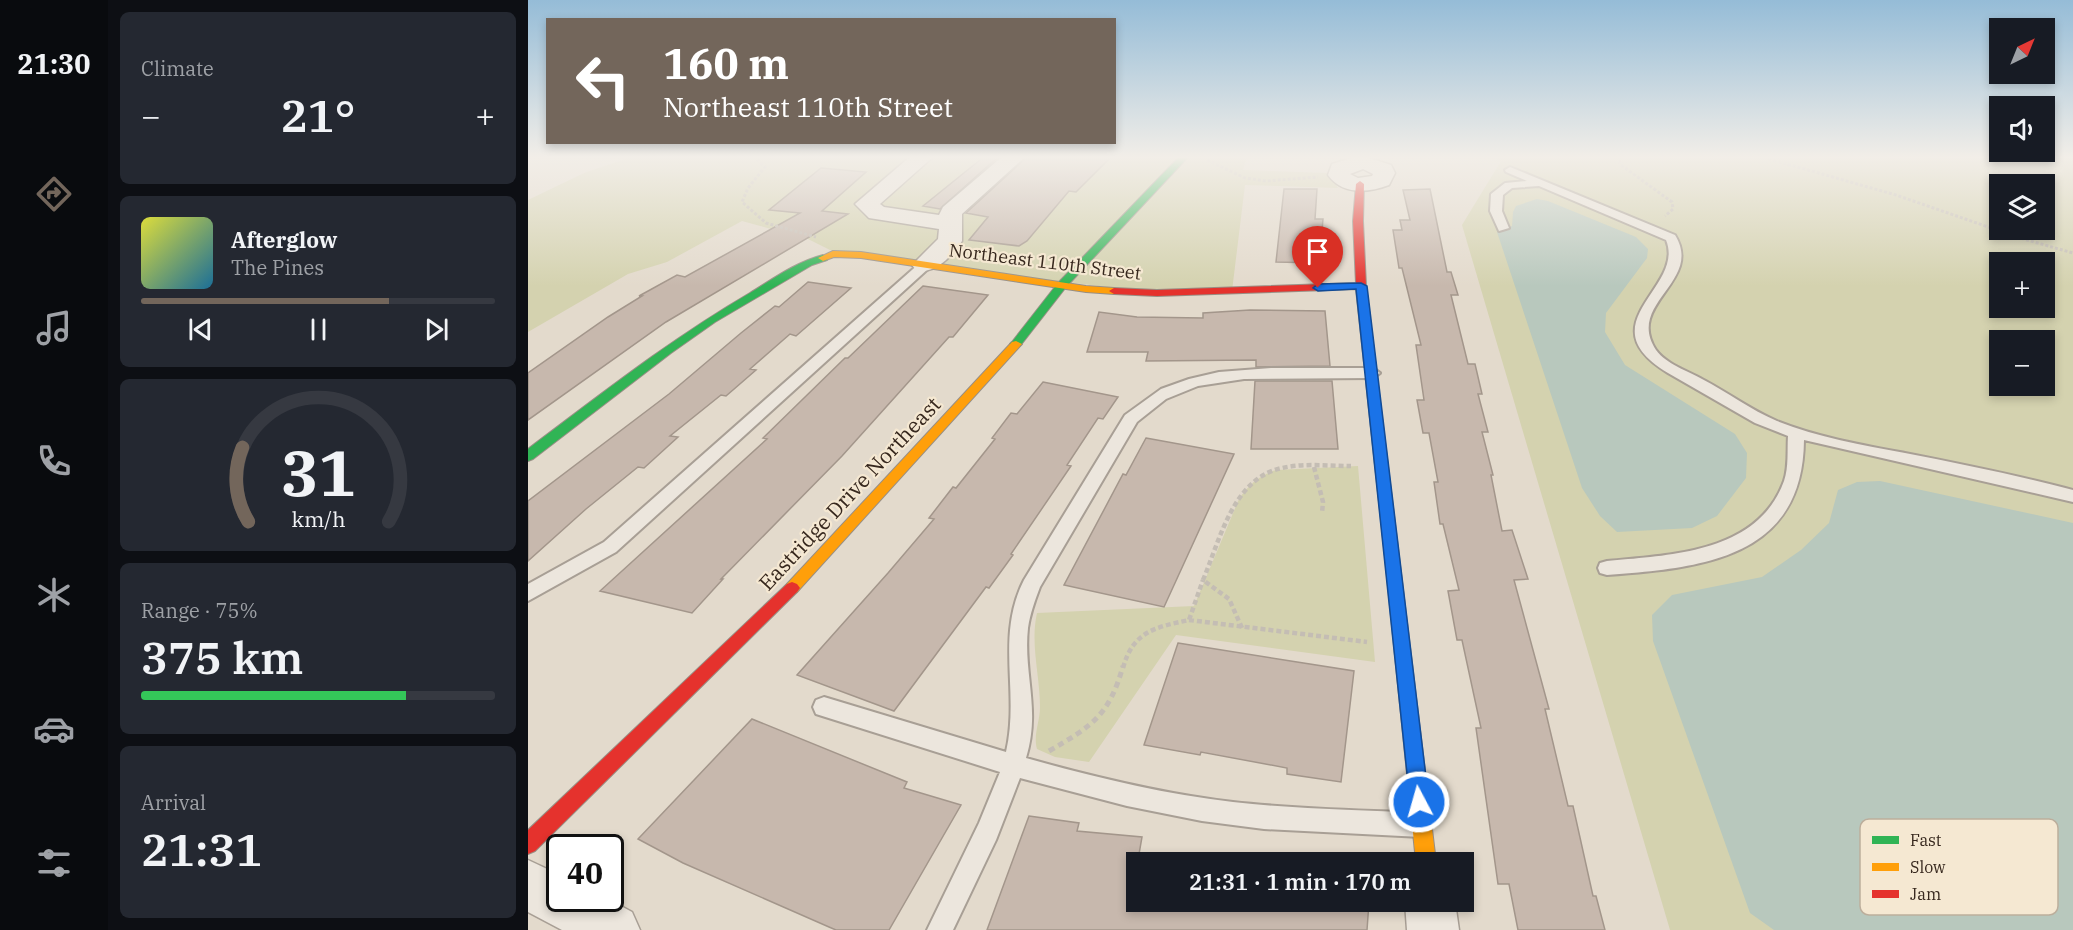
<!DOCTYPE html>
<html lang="en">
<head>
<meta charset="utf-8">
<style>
	:root { --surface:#171b24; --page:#242831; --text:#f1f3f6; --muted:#9ea1a6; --line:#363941; --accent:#73665b }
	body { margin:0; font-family:"IBM Plex Serif",serif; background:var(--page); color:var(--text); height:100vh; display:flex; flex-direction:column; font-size:22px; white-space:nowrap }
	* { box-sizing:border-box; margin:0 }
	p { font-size:20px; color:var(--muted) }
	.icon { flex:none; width:33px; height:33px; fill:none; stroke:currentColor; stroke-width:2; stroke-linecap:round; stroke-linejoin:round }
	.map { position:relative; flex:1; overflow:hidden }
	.drawer { display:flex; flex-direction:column; gap:12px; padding:12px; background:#0d0f14; width:420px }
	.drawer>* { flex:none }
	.guide { position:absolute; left:18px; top:18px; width:570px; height:126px; border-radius:0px; box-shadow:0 3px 9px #0003; background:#73665b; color:#fff; overflow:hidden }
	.needle { width:39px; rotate:43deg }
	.controls { position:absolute; left:1461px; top:18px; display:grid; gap:12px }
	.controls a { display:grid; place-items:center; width:66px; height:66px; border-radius:0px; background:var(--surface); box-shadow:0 3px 9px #0003; font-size:30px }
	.speed { position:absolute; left:18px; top:834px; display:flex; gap:12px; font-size:30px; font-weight:700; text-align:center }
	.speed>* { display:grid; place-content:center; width:78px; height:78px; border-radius:50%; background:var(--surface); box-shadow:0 3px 9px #0003; line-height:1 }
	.speed .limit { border:3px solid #111; border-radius:9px; background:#fff; color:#111 }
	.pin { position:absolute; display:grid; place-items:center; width:51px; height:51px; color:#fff; margin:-62px -26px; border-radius:50% 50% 50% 0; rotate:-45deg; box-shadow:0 0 6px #0007 }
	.pin .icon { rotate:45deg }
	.me { position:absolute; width:66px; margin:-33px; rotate:354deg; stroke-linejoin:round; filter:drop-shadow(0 0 4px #0008) }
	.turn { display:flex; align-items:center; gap:21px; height:126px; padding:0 18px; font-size:27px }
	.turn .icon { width:78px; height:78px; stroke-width:2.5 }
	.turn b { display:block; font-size:42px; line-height:51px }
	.big { font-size:45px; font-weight:600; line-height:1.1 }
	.drawer .tile { flex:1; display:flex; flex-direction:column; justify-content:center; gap:9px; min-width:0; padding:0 21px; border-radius:9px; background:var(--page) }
	.drawer .dial { align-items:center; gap:0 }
	.dial svg { height:156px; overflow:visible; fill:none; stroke:var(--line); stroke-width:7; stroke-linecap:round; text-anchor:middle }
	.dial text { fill:var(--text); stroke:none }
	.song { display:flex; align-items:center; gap:18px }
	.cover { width:72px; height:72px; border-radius:9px; background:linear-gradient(135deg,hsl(60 70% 55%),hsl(200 70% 35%)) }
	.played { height:6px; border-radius:3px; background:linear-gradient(90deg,var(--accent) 70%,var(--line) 70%) }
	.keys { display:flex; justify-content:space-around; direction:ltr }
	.heat { display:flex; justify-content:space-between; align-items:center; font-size:33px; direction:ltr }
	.charge { height:9px; border-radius:4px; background:linear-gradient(90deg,#34c759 75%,var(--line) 0) }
	.trip { position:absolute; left:598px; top:852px; width:348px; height:60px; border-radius:0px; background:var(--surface); box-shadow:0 3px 9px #0003; font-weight:600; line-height:60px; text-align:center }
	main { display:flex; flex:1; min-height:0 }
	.menu { display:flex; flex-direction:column; width:108px; justify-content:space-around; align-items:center; background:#090b0e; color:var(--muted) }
	.menu .icon { width:42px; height:42px }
	.menu .selected { color:var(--accent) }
	.menu b { font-size:27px; color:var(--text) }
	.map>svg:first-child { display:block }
</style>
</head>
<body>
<main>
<nav class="menu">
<b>21:30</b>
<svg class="icon selected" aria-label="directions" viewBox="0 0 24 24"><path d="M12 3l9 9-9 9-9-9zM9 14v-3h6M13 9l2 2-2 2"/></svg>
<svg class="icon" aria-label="music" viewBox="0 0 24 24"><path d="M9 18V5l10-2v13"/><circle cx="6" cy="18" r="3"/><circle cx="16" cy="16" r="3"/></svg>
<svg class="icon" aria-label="phone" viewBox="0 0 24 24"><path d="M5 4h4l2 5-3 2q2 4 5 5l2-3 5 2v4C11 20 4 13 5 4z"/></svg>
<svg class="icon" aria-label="climate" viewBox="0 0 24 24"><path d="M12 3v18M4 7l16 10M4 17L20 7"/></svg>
<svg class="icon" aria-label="car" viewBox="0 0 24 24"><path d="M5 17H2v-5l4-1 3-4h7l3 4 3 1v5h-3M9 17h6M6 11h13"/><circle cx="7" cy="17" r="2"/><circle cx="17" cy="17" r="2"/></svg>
<svg class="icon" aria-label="filters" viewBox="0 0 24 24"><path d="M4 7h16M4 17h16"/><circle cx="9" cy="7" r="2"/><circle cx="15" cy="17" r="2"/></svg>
</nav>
<section class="drawer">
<div class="tile"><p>Climate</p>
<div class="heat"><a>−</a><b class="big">21°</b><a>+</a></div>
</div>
<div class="tile">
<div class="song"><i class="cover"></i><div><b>Afterglow</b><p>The Pines</p></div></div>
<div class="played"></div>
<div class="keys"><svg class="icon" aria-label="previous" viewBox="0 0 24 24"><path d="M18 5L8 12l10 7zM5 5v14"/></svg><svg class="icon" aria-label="pause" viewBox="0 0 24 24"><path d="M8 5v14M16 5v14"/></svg><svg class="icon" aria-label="next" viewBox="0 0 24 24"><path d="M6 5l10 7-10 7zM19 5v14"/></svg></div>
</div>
<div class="tile dial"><svg viewBox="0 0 100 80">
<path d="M14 69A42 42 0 1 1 86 69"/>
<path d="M14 69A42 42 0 0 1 11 31" stroke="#73665b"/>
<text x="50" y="56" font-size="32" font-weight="700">31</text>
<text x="50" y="72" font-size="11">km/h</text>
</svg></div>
<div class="tile"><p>Range · 75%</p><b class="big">375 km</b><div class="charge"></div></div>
<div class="tile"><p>Arrival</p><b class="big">21:31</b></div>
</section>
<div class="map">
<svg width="1545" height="930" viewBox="0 0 1545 930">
	<rect width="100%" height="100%" fill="#e3dacc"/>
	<path fill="#d4d2af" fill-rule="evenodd" d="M106 156H719L715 170 799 173 810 188 717 185 704 291 629 293 312 255 280 239 214 221 139 262 100 274 0 332V200L56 173Z
		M961 156H1545V930H1142L934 225 973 161ZM1472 184H1516V230H1472ZM1472 262H1516V308H1472ZM1472 340H1516V386H1472Z
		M830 466 847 662 648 635 561 762 527 757 509 749C505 734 512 722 512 707 512 675 502 644 509 613L666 606 711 499C720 485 732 475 748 470Z"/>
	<path fill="#b8c8bd" d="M1009 199 1020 201 1108 237 1120 249 1119 258 1078 313 1077 332 1097 365 1207 434 1219 453 1218 478 1189 516 1164 528 1089 532 1072 516 1054 488 969 232 984 226 985 212 988 206Z
		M1352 481 1545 523V930H1246L1222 913 1125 641 1124 615 1144 595 1234 577 1273 550 1301 523 1310 490 1329 482Z"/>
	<path fill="#c7b8ad" stroke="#a3968b" stroke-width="1.5" d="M457 156H471L412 209 395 206Z
		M500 156H584L548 192 541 191 499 241 491 246 441 240 460 217 438 213Z
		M293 168 338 172 294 211 320 214 138 322 0 420V373L80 317 114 296H111L149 275 157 277 272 213 241 210Z
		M756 189H789L787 219H795L791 263 748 262Z
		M902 189 919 272H923L930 295H923L940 364H947L954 394H950L960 432H954L965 475H963L974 531 984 530 1000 579 986 580 1021 709H1017L1040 806H1045L1065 896H1068L1077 930H990L981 884H970L948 728H953L934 640H929L920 591 931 590 915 524H912L906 482H910L901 433H895L889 400H896L888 345H893L874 268H871L865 230H874L872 220H882L875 190Z
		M280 282 323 288 268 336 262 334 222 369 228 370 198 396 193 395 142 436 150 437 116 468 110 467 58 509 0 561V501L141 394 213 333 247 306 251 307Z
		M395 286 460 295 425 337H421L314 456 193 579H195L164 613 72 591 239 439 235 438 317 358H320Z
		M722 310 797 311 802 366 728 367V360L618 361 620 352H559L571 312 609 317 675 318V313Z
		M727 381H804L810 449H723Z
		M515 382 590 397 575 419 570 418 539 465 543 466 483 554 485 555 461 588 458 587 366 711 269 675 360 573 406 519 401 518 425 487 428 488 467 439 464 438 483 413 489 414Z
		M618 438 706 454 636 607 536 585 595 474 598 475Z
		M650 643 826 671 813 782 759 774V768L673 752 672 755 616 745Z
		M224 719 379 782 376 788 433 805 361 930H308L301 927 155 863 110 839Z
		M501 816 551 823 549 831 614 837 611 854 669 862H609V902H841L839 930H459Z"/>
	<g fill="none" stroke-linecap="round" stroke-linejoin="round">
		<defs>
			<path id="lane" d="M982 167 1147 235C1176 282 1097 303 1128 350 1138 364 1160 371 1174 379 1199 392 1223 410 1249 421 1289 437 1334 445 1377 453 1433 464 1489 475 1545 490V502L1276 440C1275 559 1173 568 1079 575L1072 573 1070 568 1072 563 1079 561C1143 555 1230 553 1256 481 1261 467 1259 450 1260 436L1227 423 1140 373C1057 323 1158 288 1138 240L1011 186 984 188 975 195 974 211 981 228 971 231 962 211 963 194 977 183 999 181 978 172 977 170Z
				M397 261 403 265 401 268 88 552 0 601V584L76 542 393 262Z
				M743 368H845L852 373 845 378 716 379 670 386 638 399 609 422 512 587C507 600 502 614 500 628 495 674 513 709 498 758 566 777 635 794 705 802 767 809 830 810 893 813L901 817 905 825 901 833 893 837 736 829 674 821 599 806 492 778 468 840 425 930H399L451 823 472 772 288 714 285 707 288 700 296 697 478 752C492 692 467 637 496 580L597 415 633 389 661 379 691 372Z"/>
			<path id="street" d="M383 156H406L352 204 356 207 411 215 415 207 475 156H498L434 214V241C424 256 407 275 388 270L384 265 410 239 411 229 341 218 327 204Z
				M838 157 863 165 867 173 861 185C840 193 814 195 800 175L804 164 823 158ZM835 169 845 174 844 176 830 178 822 174Z
				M0 860 32 875V898H78L104 912 112 930H34L0 912Z
				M877 902H927L931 930H879Z"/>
			<path id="fast" d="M652 156H661L538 287 492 346H484L482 344 484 342 530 283Z
				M295 255 300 258 299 260 284 265 187 322 143 353 5 459 0 461V449C72 395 143 339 222 293 245 279 268 262 295 255Z"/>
			<path id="slow" d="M305 251 333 252 558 286 586 288 591 291 586 294 558 292 333 258 306 257 295 261 290 258Z
				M488 341 494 344 492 346 269 592 264 594 259 592 256 588 259 584 484 342Z
				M864 551 869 553 871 557 908 862H888L857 557 859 553Z"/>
			<path id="jam" d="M832 181 836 184 835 221 838 286 871 557 869 561 864 563 859 561 857 557 828 289 629 296 586 294 581 291 586 288 629 290 828 283 825 221 828 184Z
				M264 582 269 584 272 588 269 592 7 851 0 854V830L259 584Z"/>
		</defs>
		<use href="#lane" stroke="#a89f95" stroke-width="4"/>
		<use href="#street" stroke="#a89f95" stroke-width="3"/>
		<use href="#fast" stroke="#988f85" stroke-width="2"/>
		<use href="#slow" stroke="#988f85" stroke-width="2"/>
		<use href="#jam" stroke="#988f85" stroke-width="2"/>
		<path stroke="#c4bdb4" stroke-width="3" stroke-dasharray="3 2" stroke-linecap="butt" d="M225 156 237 167 220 188 214 202 238 223 288 237
			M1089 156 1093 165 1144 202 1145 209 1137 216
			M1231 156 1368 195 1492 238 1545 253
			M679 160 717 178 738 181 790 177"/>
		<path stroke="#c4bdb4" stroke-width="4.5" stroke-dasharray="5 3" stroke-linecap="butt" d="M786 467 795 502 794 513
			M661 620 839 642
			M714 628 701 599 675 580C692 540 705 478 754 468 776 463 800 466 823 466
			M595 668C605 631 628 627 661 620L675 580"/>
		<path stroke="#c4bdb4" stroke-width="5" stroke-dasharray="6 4.5" stroke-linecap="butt" d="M521 751C564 726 581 716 595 666"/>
		<use href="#lane" fill="#ece6dd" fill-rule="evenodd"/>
		<use href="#street" fill="#ece6dd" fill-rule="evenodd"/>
		<use href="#fast" fill="#30b455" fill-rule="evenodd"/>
		<use href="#slow" fill="#ff9f0a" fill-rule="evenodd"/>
		<use href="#jam" fill="#e5322d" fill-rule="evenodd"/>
	</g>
	<linearGradient id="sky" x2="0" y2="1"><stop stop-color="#95bcd7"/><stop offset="0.55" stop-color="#f2eee8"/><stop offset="1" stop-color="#f2eee8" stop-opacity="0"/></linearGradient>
	<rect width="1545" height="286" fill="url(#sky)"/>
	<path fill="#1a73e8" stroke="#114b97" stroke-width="1.5" d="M833 283 839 286 901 802 898 808 891 811 884 808 882 802 828 289 790 291 785 288 790 284Z"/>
	<g text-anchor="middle" stroke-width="4.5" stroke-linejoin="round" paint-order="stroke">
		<g font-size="18" fill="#37281e" stroke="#f5e8d2">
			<text transform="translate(517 262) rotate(7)" y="6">Northeast 110th Street</text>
		</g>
		<g font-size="21" fill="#37281e" stroke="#f5e8d2">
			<text transform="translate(322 494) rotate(-47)" y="7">Eastridge Drive Northeast</text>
		</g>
	</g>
	<rect x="1332" y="819" width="198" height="96" rx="9" fill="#f5e8d2" stroke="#bcae9c" stroke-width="1.5"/>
	<rect x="1344" y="836" width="27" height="8" fill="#30b455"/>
	<rect x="1344" y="863" width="27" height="8" fill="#ff9f0a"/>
	<rect x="1344" y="890" width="27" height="8" fill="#e5322d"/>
	<g font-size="16" fill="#37281e">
		<text x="1382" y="846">Fast</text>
		<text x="1382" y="873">Slow</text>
		<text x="1382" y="900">Jam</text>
	</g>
</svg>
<div class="controls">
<a><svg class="needle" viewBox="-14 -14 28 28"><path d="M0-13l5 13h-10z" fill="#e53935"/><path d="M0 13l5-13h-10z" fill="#9ea1a6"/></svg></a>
<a><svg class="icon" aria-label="sound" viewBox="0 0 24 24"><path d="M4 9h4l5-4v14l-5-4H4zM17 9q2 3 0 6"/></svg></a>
<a><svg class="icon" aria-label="layers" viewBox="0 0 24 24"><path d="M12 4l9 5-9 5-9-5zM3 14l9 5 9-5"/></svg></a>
<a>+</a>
<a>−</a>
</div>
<div class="speed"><div class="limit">40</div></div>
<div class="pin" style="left:790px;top:288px;background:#d93025"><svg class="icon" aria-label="arrive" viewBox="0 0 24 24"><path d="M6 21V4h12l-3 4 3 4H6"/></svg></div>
<svg class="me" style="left:891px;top:802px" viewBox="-20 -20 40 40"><circle r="17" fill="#1a73e8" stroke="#fff" stroke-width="3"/><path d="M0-11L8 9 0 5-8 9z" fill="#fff"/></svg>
<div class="trip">21:31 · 1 min · 170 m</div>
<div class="guide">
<div class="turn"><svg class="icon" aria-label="left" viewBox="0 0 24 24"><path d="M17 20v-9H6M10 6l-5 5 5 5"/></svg><div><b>160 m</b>Northeast 110th Street</div></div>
</div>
</div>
</main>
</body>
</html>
